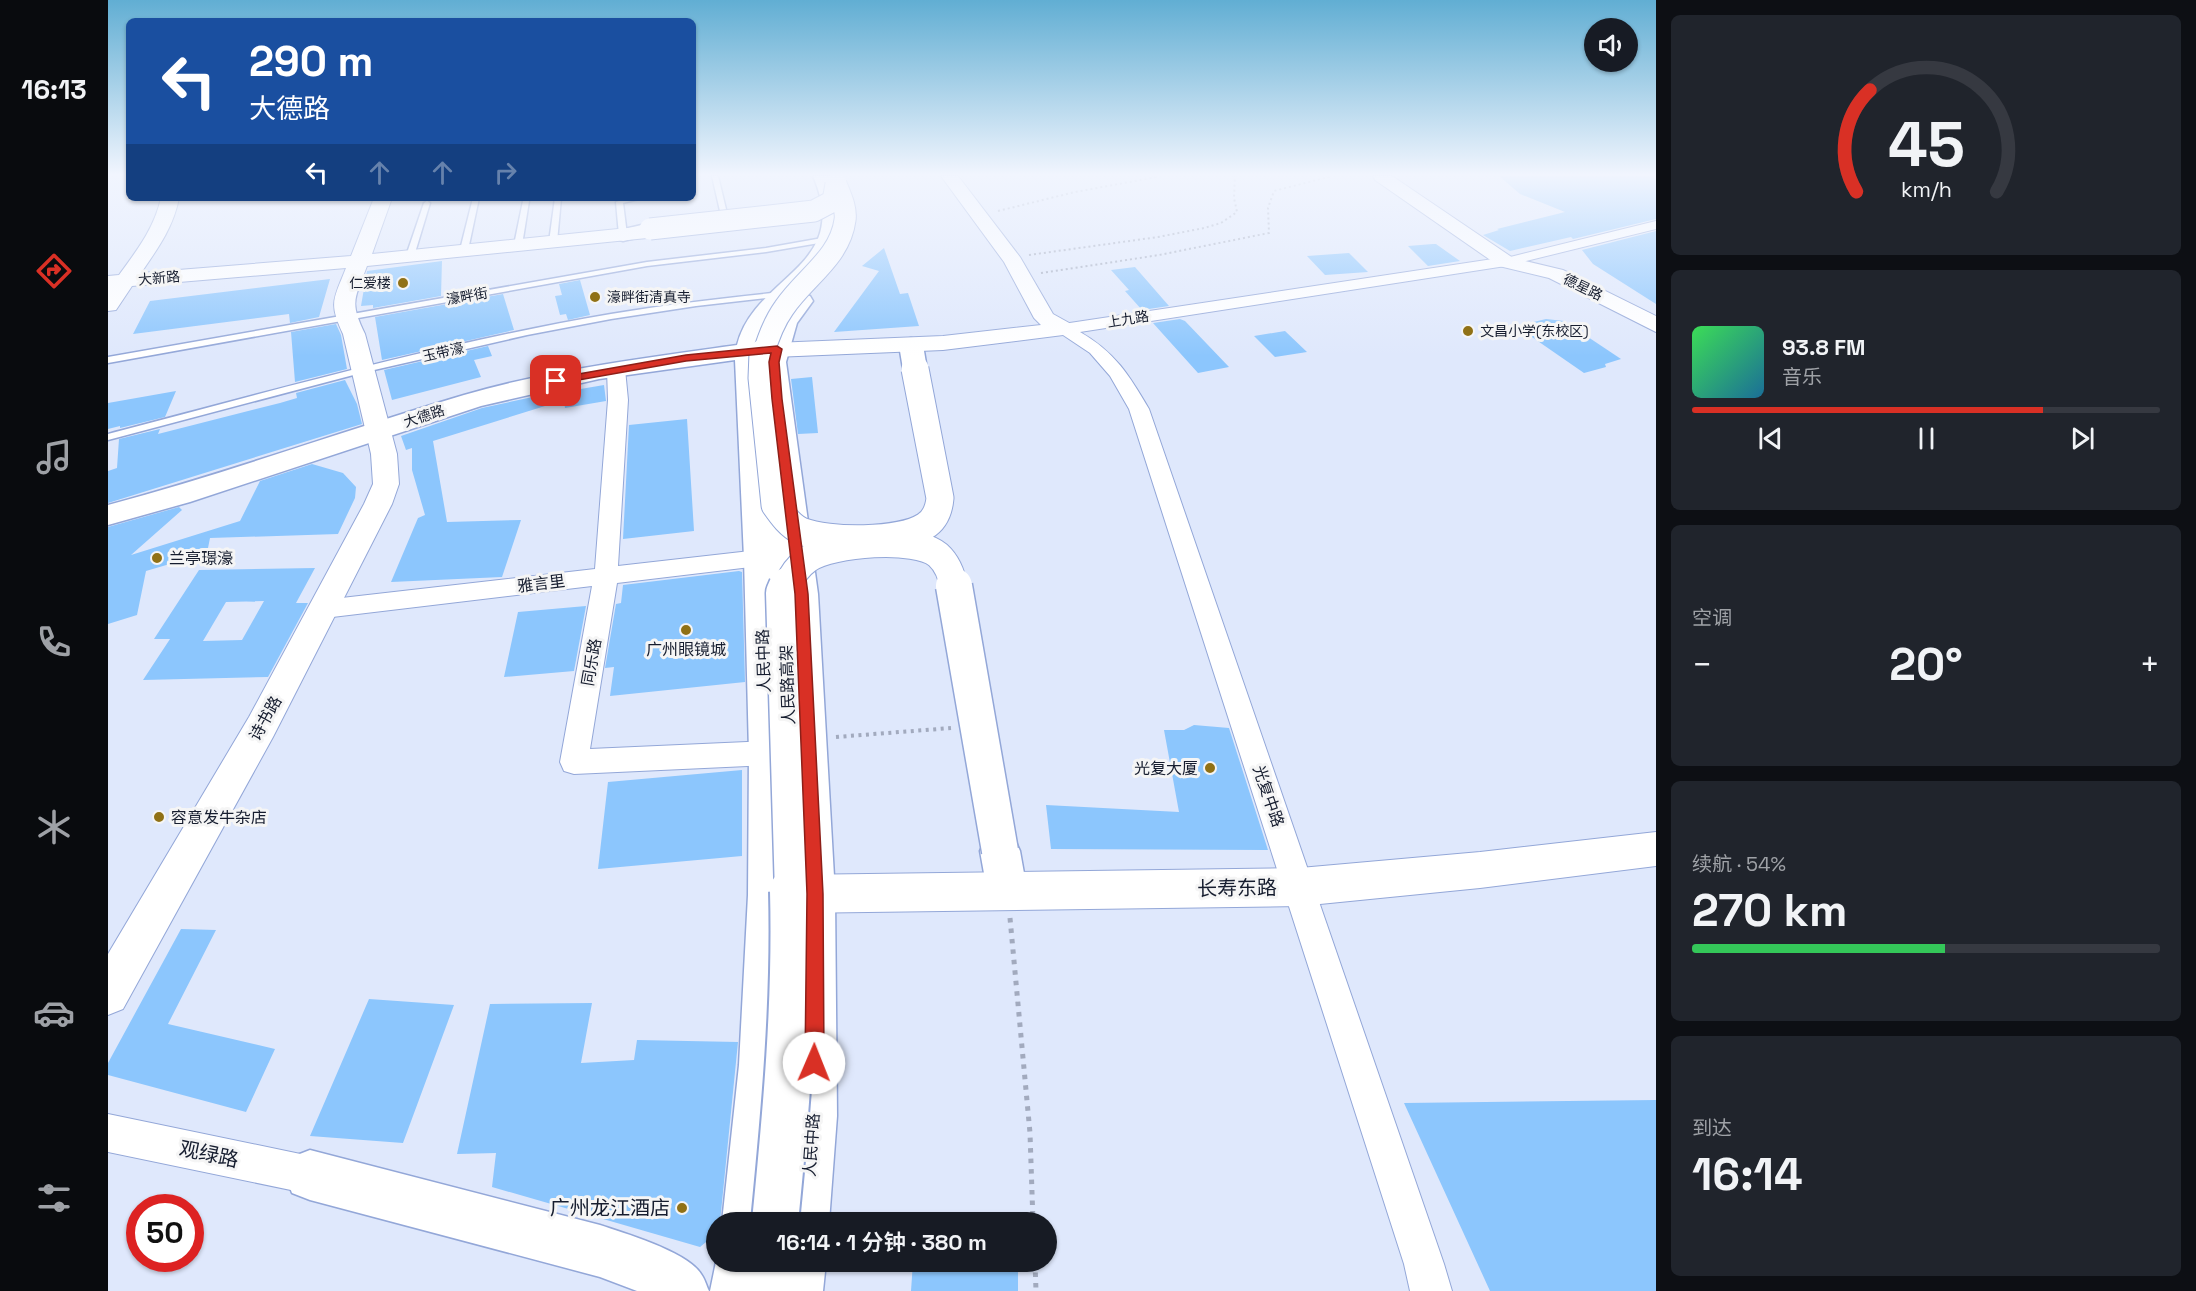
<!DOCTYPE html>
<html lang="zh">
<head>
<meta charset="utf-8">
<style>
	:root { --surface:#171b24; --page:#20242c; --text:#f1f3f6; --muted:#9ea1a6; --line:#363941; --accent:#d93025 }
	body { margin:0; font-family:"Space Grotesk","Noto Sans SC",sans-serif; background:var(--page); color:var(--text); height:100vh; display:flex; flex-direction:column; font-size:22px; white-space:nowrap }
	* { box-sizing:border-box; margin:0 }
	p { font-size:20px; color:var(--muted) }
	.icon { flex:none; width:33px; height:33px; fill:none; stroke:currentColor; stroke-width:2; stroke-linecap:round; stroke-linejoin:round }
	.map { position:relative; flex:1; overflow:hidden }
	.details { display:flex; flex-direction:column; gap:15px; padding:15px; background:#0d0f14; width:540px }
	.details>* { flex:none }
	.hud { position:absolute; left:18px; top:18px; width:570px; height:183px; border-radius:9px; box-shadow:0 2px 4px #0004; background:#1a4fa0; color:#fff; overflow:hidden }
	.tools { position:absolute; left:1476px; top:18px; display:grid; gap:12px }
	.tools a { display:grid; place-items:center; width:54px; height:54px; border-radius:50%; background:var(--surface); box-shadow:0 2px 4px #0004; font-size:30px }
	.speed { position:absolute; left:18px; top:1194px; display:flex; gap:12px; font-size:30px; font-weight:700; text-align:center }
	.speed>* { display:grid; place-content:center; width:78px; height:78px; border-radius:50%; background:var(--surface); box-shadow:0 2px 4px #0004; line-height:1 }
	.speed .limit { border:9px solid #d22; background:#fff; color:#111 }
	.pin { position:absolute; display:grid; place-items:center; width:51px; height:51px; color:#fff; margin:-26px; border-radius:12px; box-shadow:0 3px 9px #0006 }
	.me { position:absolute; width:66px; margin:-33px; rotate:1deg; stroke-linejoin:round; filter:drop-shadow(0 0 4px #0008) }
	.turn { display:flex; align-items:center; gap:21px; height:126px; padding:0 24px; font-size:27px }
	.turn .icon { width:78px; height:78px; stroke-width:2.5 }
	.turn b { display:block; font-size:42px; line-height:51px }
	.lanes { display:flex; align-items:center; height:57px; padding:0 24px; background:#0003; justify-content:center; gap:30px; direction:ltr }
	.lanes .off { opacity:.35 }
	.big { font-size:45px; font-weight:600; line-height:1.1 }
	.details .tile { flex:1; display:flex; flex-direction:column; justify-content:center; gap:9px; min-width:0; padding:0 21px; border-radius:9px; background:var(--page) }
	.details .dial { align-items:center; gap:0 }
	.dial svg { height:156px; overflow:visible; fill:none; stroke:var(--line); stroke-width:7; stroke-linecap:round; text-anchor:middle }
	.dial text { fill:var(--text); stroke:none }
	.song { display:flex; align-items:center; gap:18px }
	.cover { width:72px; height:72px; border-radius:9px; background:linear-gradient(135deg,hsl(130 70% 55%),hsl(200 70% 35%)) }
	.played { height:6px; border-radius:3px; background:linear-gradient(90deg,var(--accent) 75%,var(--line) 75%) }
	.keys { display:flex; justify-content:space-around; direction:ltr }
	.heat { display:flex; justify-content:space-between; align-items:center; font-size:33px; direction:ltr }
	.charge { height:9px; border-radius:4px; background:linear-gradient(90deg,#34c759 54%,var(--line) 0) }
	.trip { position:absolute; left:598px; top:1212px; width:351px; height:60px; border-radius:30px; background:var(--surface); box-shadow:0 2px 4px #0004; font-weight:600; line-height:60px; text-align:center }
	main { display:flex; flex:1; min-height:0 }
	.menu { display:flex; flex-direction:column; width:108px; justify-content:space-around; align-items:center; background:#090b0e; color:var(--muted) }
	.menu .icon { width:42px; height:42px }
	.menu .current { color:var(--accent) }
	.menu b { font-size:27px; color:var(--text) }
	.map>svg:first-child { display:block }
</style>
</head>
<body>
<main>
<nav class="menu">
<b>16:13</b>
<svg class="icon current" aria-label="directions" viewBox="0 0 24 24"><path d="M12 3l9 9-9 9-9-9zM9 14v-3h6M13 9l2 2-2 2"/></svg>
<svg class="icon" aria-label="music" viewBox="0 0 24 24"><path d="M9 18V5l10-2v13"/><circle cx="6" cy="18" r="3"/><circle cx="16" cy="16" r="3"/></svg>
<svg class="icon" aria-label="phone" viewBox="0 0 24 24"><path d="M5 4h4l2 5-3 2q2 4 5 5l2-3 5 2v4C11 20 4 13 5 4z"/></svg>
<svg class="icon" aria-label="climate" viewBox="0 0 24 24"><path d="M12 3v18M4 7l16 10M4 17L20 7"/></svg>
<svg class="icon" aria-label="car" viewBox="0 0 24 24"><path d="M5 17H2v-5l4-1 3-4h7l3 4 3 1v5h-3M9 17h6M6 11h13"/><circle cx="7" cy="17" r="2"/><circle cx="17" cy="17" r="2"/></svg>
<svg class="icon" aria-label="filters" viewBox="0 0 24 24"><path d="M4 7h16M4 17h16"/><circle cx="9" cy="7" r="2"/><circle cx="15" cy="17" r="2"/></svg>
</nav>
<div class="map">
<svg width="1548" height="1291" viewBox="0 0 1548 1291">
	<rect width="100%" height="100%" fill="#dfe8fc"/>
	<path fill="#8cc6fd" fill-rule="evenodd" d="M1391 176H1541L1548 179V219L1465 239 1463 237 1402 251 1375 235 1391 230 1389 229 1457 212 1412 194Z
		M1548 231V304L1485 264 1474 250Z
		M1325 244H1328L1352 261 1320 266 1300 246Z
		M776 248 792 294 800 293 811 326 726 332 771 271 754 266Z
		M1241 253 1260 272 1217 275 1199 256Z
		M334 261 333 296 265 308V305L253 306 259 271Z
		M1027 267 1061 306 1034 310 1017 291 1021 290 1003 270Z
		M222 279 211 317 182 323 181 314 25 334 42 301Z
		M472 280 482 315 460 320 458 314 452 315 447 296 454 295 451 284Z
		M395 294 406 330 274 360 267 317Z
		M1072 319 1077 321 1121 367 1090 373 1045 323Z
		M1438 319 1456 321 1513 359 1497 364 1498 367 1476 373 1408 326Z
		M228 324 233 335 239 369 187 382 183 332Z
		M1177 331 1199 352 1167 357 1146 336Z
		M380 346 384 356 366 360 373 377 284 400 276 370Z
		M704 377 710 433 690 434 683 379Z
		M237 380 249 404 254 424 0 503V471L9 468 11 439 52 429 50 434 172 403 189 398 188 393Z
		M496 385 498 401 457 408 455 392Z
		M68 391 57 417 12 428V426L0 429V403Z
		M434 395 437 406 325 441 339 522 413 520 394 577 283 582 310 518 317 515 304 470V448L298 450 293 436 374 408Z
		M579 419 586 531 515 539 521 425Z
		M204 464 235 473 248 487 247 498 230 534 102 538 99 553 38 571 29 615 0 624V527L71 507 74 510 23 555 132 521 152 481Z
		M207 568 188 603H200L160 677 35 680 62 639H46L91 570ZM156 601 134 640 95 641 118 602Z
		M631 571 634 572 637 682 502 696 506 667 497 668 508 604 513 603 515 585Z
		M478 606 466 671 396 677 410 612Z
		M1086 725 1121 728 1160 850 943 849 938 805 1071 812 1056 730H1076Z
		M634 770V856L490 869 500 782Z
		M73 929 108 930 60 1024 167 1049 138 1112 0 1075V1063Z
		M261 999 346 1005 295 1143 202 1136Z
		M484 1003 473 1063 526 1060 529 1040 630 1042 612 1222H609V1233L592 1247 384 1187 388 1153 349 1154 382 1004Z
		M1548 1100V1291H1382L1296 1103Z
		M805 1262H910V1291H803Z"/>
	<g fill="none" stroke-linecap="round" stroke-linejoin="round">
		<defs>
			<path id="service" d="M604 176H610L622 226 615 224Z
				M365 198H371L360 250 356 252 352 250Z
				M447 198H453L449 242 445 244 441 242Z
				M521 198H535L515 203 519 235 515 237 511 235 508 202Z
				M418 199 421 201 414 245 410 247 406 245 415 201Z
				M319 201 322 203 306 256 299 258 298 256 316 203Z
				M720 237 724 239 723 241 658 252 539 266 0 363V357L539 262 658 248Z
				M674 292 678 294 677 296 588 306 503 319 419 335 253 373 0 440V434C167 390 333 343 503 314 560 304 617 298 674 292Z"/>
			<path id="pedestrian" d="M1548 221V229L1398 266 1392 262 1394 259Z"/>
			<path id="minor" d="M1398 257 1406 262 1404 265 972 332C1007 352 1021 375 1041 409L1336 1264 1344 1291H1302L1296 1264 1021 409 1002 376 982 353 946 329 949 325 955 324Z
				M508 363 515 365 517 369 520 400 510 566 651 550 659 552 663 558 659 564 651 566 509 583 482 749 659 741 669 744 673 753 669 762 659 765 466 774 456 771 452 762 484 586 216 618 207 616 204 609 207 602 216 600 487 569 500 400 499 369 501 365Z
				M0 1114 202 1156 216 1161 221 1175 216 1189 202 1194 0 1152Z"/>
			<path id="tertiary" d="M833 176H850L912 257 945 314 963 324 966 329 963 334 835 350 640 358 632 356 629 351 632 346 640 344 835 336 933 325 926 318 896 262Z
				M1265 176H1284L1405 258 1455 270 1548 316V332L1441 278 1391 266 1267 180Z
				M53 198H71C65 228 50 248 33 273L243 256 266 198H284L264 254 549 225 556 227 559 231 556 235 549 237 259 266C247 299 241 301 257 334L289 454 291 484 284 504 165 737 15 1009 0 1015V954L141 717 256 504 265 484 263 454 235 334C220 302 226 299 238 268L24 286 8 310 0 311V276L11 275C29 250 46 229 53 198Z
				M1548 832V866L1372 888 1192 906 685 913 671 907 666 894 671 881 685 875 1192 868 1372 852Z"/>
			<path id="secondary" d="M705 176H723C763 261 684 272 656 333 651 345 651 358 650 370 665 545 681 720 680 896 680 1005 673 1113 665 1222H614L631 1065 640 895 641 753 636 558 627 360 491 379 373 406 82 502 0 525V505C120 473 237 430 356 395 445 369 538 358 629 345 647 274 745 268 705 176Z
				M694 294 702 296 705 301 689 323 678 362 710 594 727 894 729 1116 721 1222H670L681 1116 687 894 678 594 654 362 667 323 686 296Z
				M609 1257V1262H659L656 1291H602Z
				M666 1262H718L715 1291H661Z"/>
			<path id="primary" d="M542 223 549 225 552 229 549 233 515 241 508 239 505 235 508 231Z
				M803 338 811 340 815 345 819 369 816 374 807 376 798 374 795 369 791 345 795 340Z
				M667 495 677 498 681 505 692 593 687 601 676 605 665 601 660 593 653 505 657 498Z
				M892 833 906 838 912 851 919 890 913 904 899 909 885 904 879 890 872 851 878 838Z
				M202 1150 492 1225C516 1233 580 1252 593 1274 597 1279 598 1285 601 1291H529L492 1277 202 1200 184 1193 177 1175 184 1157Z
				M636 1262H688L685 1291H631Z"/>
		</defs>
		<use href="#service" stroke="#93a7d8" stroke-width="3"/>
		<use href="#pedestrian" stroke="#93a7d8" stroke-width="2"/>
		<use href="#minor" stroke="#93a7d8" stroke-width="2"/>
		<use href="#tertiary" stroke="#93a7d8" stroke-width="2"/>
		<use href="#secondary" stroke="#93a7d8" stroke-width="3"/>
		<use href="#primary" stroke="#93a7d8" stroke-width="3"/>
		<path stroke="#a2aabe" stroke-width="2" stroke-dasharray="2 3" stroke-linecap="butt" d="M1544 176 1548 178
			M890 211 967 192 1054 176
			M921 255 1050 237 1096 228 1113 223 1129 212 1126 198 1127 176
			M933 273 1051 255 1161 233 1160 208 1166 191 1224 176"/>
		<path stroke="#a2aabe" stroke-width="4" stroke-dasharray="3 4.5" stroke-linecap="butt" d="M728 737 843 728"/>
		<path stroke="#a2aabe" stroke-width="5" stroke-dasharray="4.5 6" stroke-linecap="butt" d="M902 918 922 1133 925 1222
			M927 1262 928 1291"/>
		<use href="#service" fill="#fff" fill-rule="evenodd"/>
		<use href="#pedestrian" fill="#fff" fill-rule="evenodd"/>
		<use href="#minor" fill="#fff" fill-rule="evenodd"/>
		<use href="#tertiary" fill="#fff" fill-rule="evenodd"/>
		<use href="#secondary" fill="#fff" fill-rule="evenodd"/>
		<use href="#primary" fill="#fff" fill-rule="evenodd"/>
		<defs>
			<path id="primary-bridge-far3" d="M542 229 706 211 725 201 728 184
				M655 355C660 338 666 322 676 308 696 278 732 258 737 220 739 208 732 195 728 184"/>
			<path id="primary-bridge-far2" d="M655 353 654 378 667 505C674 515 682 526 693 531 721 542 792 542 817 526 827 520 831 509 832 498L807 369
				M678 588C683 576 690 566 700 559 724 543 808 536 830 555 840 564 844 576 846 588"/>
			<path id="primary-bridge-far1" d="M679 586 676 593 685 893
				M846 586 892 851"/>
			<path id="primary-bridge" d="M667 1222C678 1112 688 1002 685 891"/>
		</defs>
		<use href="#primary-bridge-far3" stroke="#93a7d8" stroke-width="23" stroke-linecap="butt"/>
		<use href="#primary-bridge-far2" stroke="#93a7d8" stroke-width="29" stroke-linecap="butt"/>
		<use href="#primary-bridge-far1" stroke="#93a7d8" stroke-width="39" stroke-linecap="butt"/>
		<use href="#primary-bridge" stroke="#93a7d8" stroke-width="50" stroke-linecap="butt"/>
		<use href="#primary-bridge-far3" stroke="#fff" stroke-width="21"/>
		<use href="#primary-bridge-far2" stroke="#fff" stroke-width="27"/>
		<use href="#primary-bridge-far1" stroke="#fff" stroke-width="36"/>
		<use href="#primary-bridge" stroke="#fff" stroke-width="46"/>
	</g>
	<linearGradient id="sky" x2="0" y2="1"><stop stop-color="#61aed3"/><stop offset="0.49" stop-color="#f1f5fe"/><stop offset="1" stop-color="#f1f5fe" stop-opacity="0"/></linearGradient>
	<rect width="1548" height="356" fill="url(#sky)"/>
	<path fill="#d93025" stroke="#8d1f18" stroke-width="1.5" d="M669 346 674 349 671 362 674 399 700 594 715 894 716 1063 713 1070 706 1073 699 1070 697 1063 699 894 687 594 664 399 661 362 663 353 578 361 448 384 443 381 448 378 578 355Z"/>
	<g fill="#907116" stroke="#f5f5f5" stroke-width="2">
		<circle cx="295" cy="283" r="6"/>
		<circle cx="487" cy="297" r="6"/>
		<circle cx="1360" cy="331" r="6"/>
		<circle cx="49" cy="558" r="6"/>
		<circle cx="578" cy="630" r="6"/>
		<circle cx="1102" cy="768" r="6"/>
		<circle cx="51" cy="817" r="6"/>
		<circle cx="574" cy="1208" r="6"/>
	</g>
	<g text-anchor="middle" stroke-width="6" stroke-linejoin="round" paint-order="stroke">
		<g font-size="14" fill="#161d2f" stroke="#f5f5f5">
			<text transform="translate(51 278) rotate(-5)" y="5">大新路</text>
			<text transform="translate(1475 287) rotate(26)" y="5">德星路</text>
			<text transform="translate(359 296) rotate(-10)" y="5">濠畔街</text>
			<text transform="translate(1020 319) rotate(-9)" y="5">上九路</text>
			<text transform="translate(335 352) rotate(-13)" y="5">玉带濠</text>
			<text transform="translate(316 416) rotate(-18)" y="5">大德路</text>
		</g>
		<g font-size="14" fill="#161d2f" stroke="#f5f5f5" text-anchor="start">
			<text x="283" y="288" text-anchor="end">仁爱楼</text>
			<text x="499" y="302">濠畔街清真寺</text>
			<text x="1372" y="336">文昌小学(东校区)</text>
		</g>
		<g font-size="16" fill="#161d2f" stroke="#f5f5f5" text-anchor="start">
			<text x="61" y="564">兰亭璟濠</text>
			<text x="578" y="655" text-anchor="middle">广州眼镜城</text>
			<text x="1090" y="774" text-anchor="end">光复大厦</text>
			<text x="63" y="823">容意发牛杂店</text>
		</g>
		<g font-size="16" fill="#161d2f" stroke="#f5f5f5">
			<text transform="translate(433 583) rotate(-7)" y="6">雅言里</text>
			<text transform="translate(655 661) rotate(-92)" y="6">人民中路</text>
			<text transform="translate(483 662) rotate(-80)" y="6">同乐路</text>
			<text transform="translate(679 685) rotate(-92)" y="6">人民路高架</text>
			<text transform="translate(157 718) rotate(-61)" y="6">诗书路</text>
			<text transform="translate(1161 796) rotate(71)" y="6">光复中路</text>
			<text transform="translate(703 1145) rotate(-86)" y="6">人民中路</text>
		</g>
		<g font-size="20" fill="#161d2f" stroke="#f5f5f5">
			<text transform="translate(1129 888) rotate(-1)" y="7">长寿东路</text>
			<text transform="translate(101 1154) rotate(12)" y="7">观绿路</text>
		</g>
		<g font-size="20" fill="#161d2f" stroke="#f5f5f5" text-anchor="end">
			<text x="562" y="1215">广州龙江酒店</text>
		</g>
	</g>
</svg>
<div class="tools">
<a><svg class="icon" aria-label="sound" viewBox="0 0 24 24"><path d="M4 9h4l5-4v14l-5-4H4zM17 9q2 3 0 6"/></svg></a>
</div>
<div class="speed"><div class="limit">50</div></div>
<div class="pin" style="left:448px;top:381px;background:#d93025"><svg class="icon" aria-label="arrive" viewBox="0 0 24 24"><path d="M6 21V4h12l-3 4 3 4H6"/></svg></div>
<svg class="me" style="left:706px;top:1063px" viewBox="-20 -20 40 40"><circle r="19" fill="#fff"/><path d="M0-13L10 11 0 6-10 11z" fill="#d93025"/></svg>
<div class="trip">16:14 · 1 分钟 · 380 m</div>
<div class="hud">
<div class="turn"><svg class="icon" aria-label="left" viewBox="0 0 24 24"><path d="M17 20v-9H6M10 6l-5 5 5 5"/></svg><div><b>290 m</b>大德路</div></div>
<div class="lanes"><svg class="icon" aria-label="left" viewBox="0 0 24 24"><path d="M17 20v-9H6M10 6l-5 5 5 5"/></svg><svg class="icon off" aria-label="ahead" viewBox="0 0 24 24"><path d="M12 20V5M6 11l6-6 6 6"/></svg><svg class="icon off" aria-label="ahead" viewBox="0 0 24 24"><path d="M12 20V5M6 11l6-6 6 6"/></svg><svg class="icon off" aria-label="right" viewBox="0 0 24 24"><path d="M7 20v-9h11M14 6l5 5-5 5"/></svg></div>
</div>
</div>
<section class="details">
<div class="tile dial"><svg viewBox="0 0 100 80">
<path d="M14 69A42 42 0 1 1 86 69"/>
<path d="M14 69A42 42 0 0 1 21 17" stroke="#d93025"/>
<text x="50" y="56" font-size="32" font-weight="700">45</text>
<text x="50" y="72" font-size="11">km/h</text>
</svg></div>
<div class="tile">
<div class="song"><i class="cover"></i><div><b>93.8 FM</b><p>音乐</p></div></div>
<div class="played"></div>
<div class="keys"><svg class="icon" aria-label="previous" viewBox="0 0 24 24"><path d="M18 5L8 12l10 7zM5 5v14"/></svg><svg class="icon" aria-label="pause" viewBox="0 0 24 24"><path d="M8 5v14M16 5v14"/></svg><svg class="icon" aria-label="next" viewBox="0 0 24 24"><path d="M6 5l10 7-10 7zM19 5v14"/></svg></div>
</div>
<div class="tile"><p>空调</p>
<div class="heat"><a>−</a><b class="big">20°</b><a>+</a></div>
</div>
<div class="tile"><p>续航 · 54%</p><b class="big">270 km</b><div class="charge"></div></div>
<div class="tile"><p>到达</p><b class="big">16:14</b></div>
</section>
</main>
</body>
</html>
